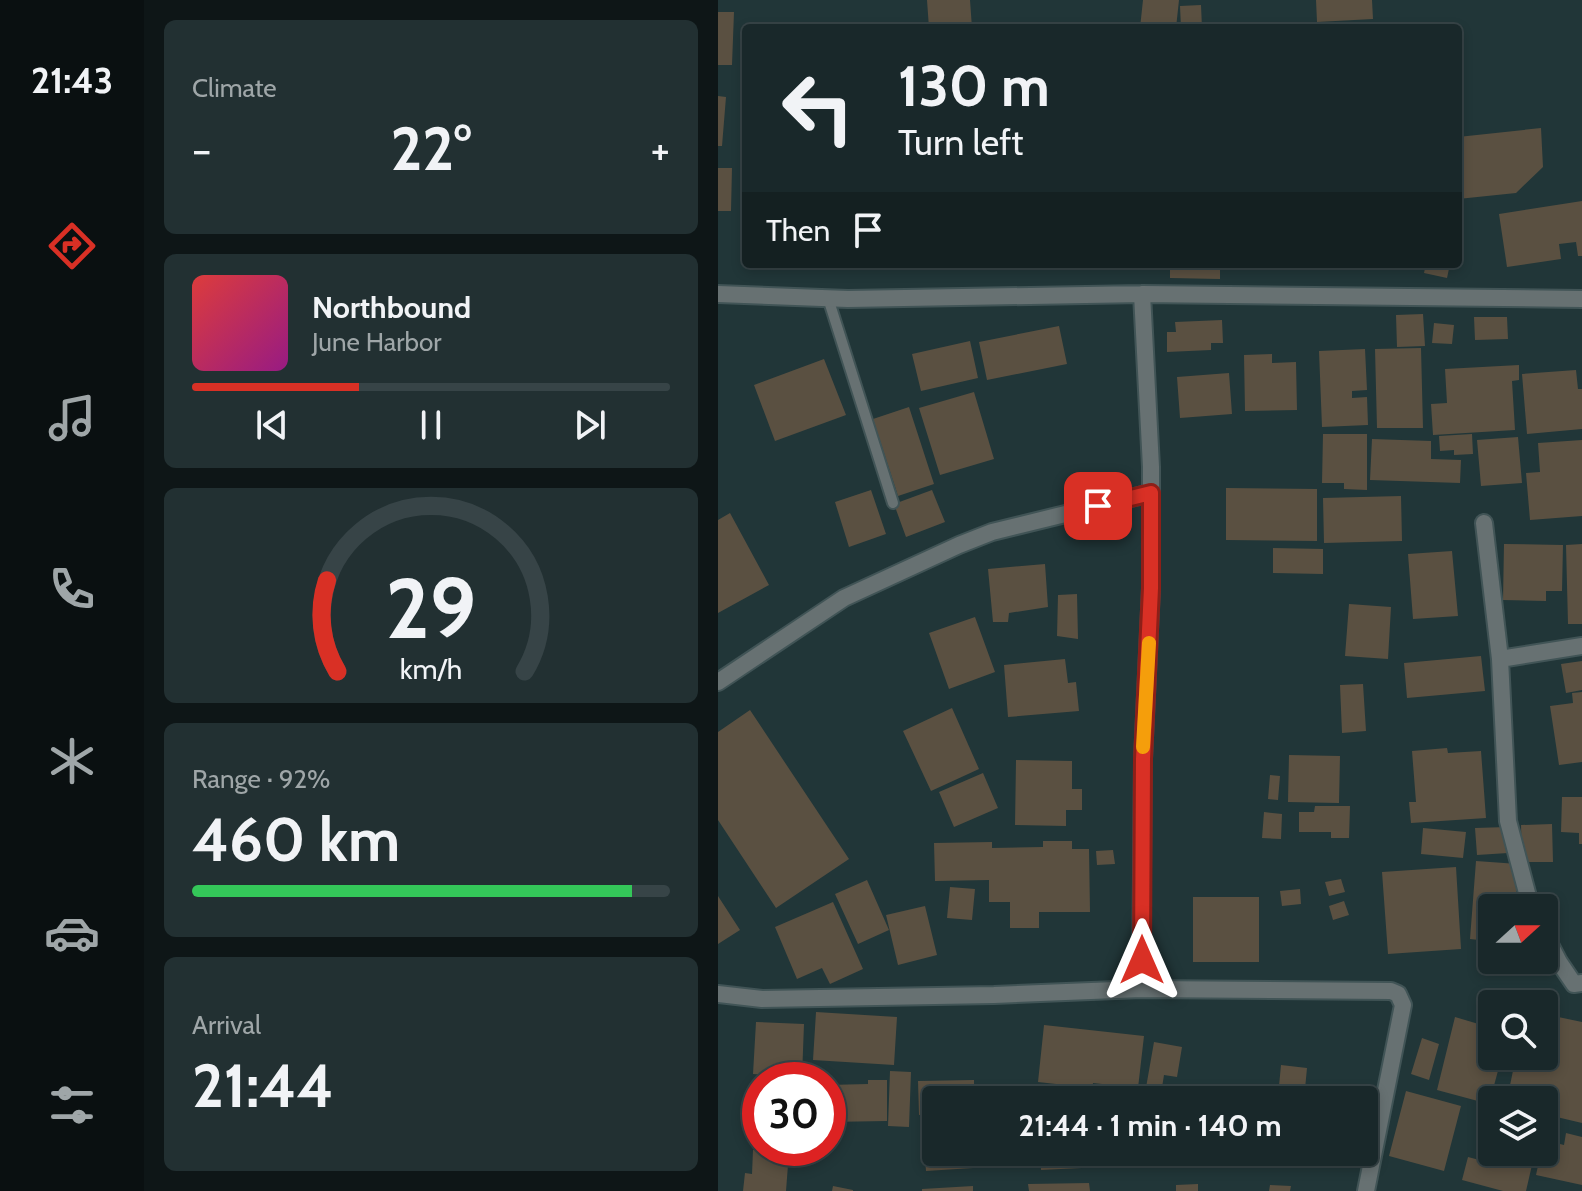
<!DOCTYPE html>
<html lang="en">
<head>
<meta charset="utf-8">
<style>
	:root { --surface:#19282a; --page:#223032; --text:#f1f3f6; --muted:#9fa6a8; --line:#374447; --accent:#d93025 }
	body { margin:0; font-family:Cabin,sans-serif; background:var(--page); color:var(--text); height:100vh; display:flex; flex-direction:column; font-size:30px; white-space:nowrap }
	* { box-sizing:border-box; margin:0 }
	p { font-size:26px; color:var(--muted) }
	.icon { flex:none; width:44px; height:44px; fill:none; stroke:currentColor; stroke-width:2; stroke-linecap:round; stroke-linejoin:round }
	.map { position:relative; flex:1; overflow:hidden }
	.drawer { display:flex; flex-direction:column; gap:20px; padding:20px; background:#0e1617; width:574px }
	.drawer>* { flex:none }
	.hud { position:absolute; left:24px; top:24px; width:720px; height:244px; border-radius:8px; box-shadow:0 4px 12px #0003,0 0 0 2px var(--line); background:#19282a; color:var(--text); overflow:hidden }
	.needle { width:52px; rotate:69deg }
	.buttons { position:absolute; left:760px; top:894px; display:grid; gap:16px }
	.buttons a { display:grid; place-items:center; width:80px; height:80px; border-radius:8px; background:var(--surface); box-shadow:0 4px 12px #0003,0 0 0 2px var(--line); font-size:40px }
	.speed { position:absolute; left:24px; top:1062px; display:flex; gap:16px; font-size:40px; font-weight:700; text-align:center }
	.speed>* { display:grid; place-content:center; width:104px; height:104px; border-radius:50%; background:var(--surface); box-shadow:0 4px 12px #0003,0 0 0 2px var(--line); line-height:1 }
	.speed .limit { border:12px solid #d22; background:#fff; color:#111 }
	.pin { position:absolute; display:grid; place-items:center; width:68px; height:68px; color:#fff; margin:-34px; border-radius:16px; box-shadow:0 4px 12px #0006 }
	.me { position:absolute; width:88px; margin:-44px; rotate:0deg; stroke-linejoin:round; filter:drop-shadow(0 0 6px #0008) }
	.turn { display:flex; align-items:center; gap:28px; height:168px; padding:0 24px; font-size:36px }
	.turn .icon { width:104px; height:104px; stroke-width:2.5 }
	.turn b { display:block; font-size:56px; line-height:68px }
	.then { display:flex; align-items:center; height:76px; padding:0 24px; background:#0003; gap:16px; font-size:30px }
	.big { font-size:60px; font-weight:700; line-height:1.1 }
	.drawer .widget { flex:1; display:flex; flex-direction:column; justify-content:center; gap:12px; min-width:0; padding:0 28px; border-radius:12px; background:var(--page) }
	.drawer .dial { align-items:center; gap:0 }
	.dial svg { height:208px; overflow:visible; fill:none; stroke:var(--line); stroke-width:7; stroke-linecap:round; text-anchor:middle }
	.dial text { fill:var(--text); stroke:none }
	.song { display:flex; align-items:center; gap:24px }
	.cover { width:96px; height:96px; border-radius:12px; background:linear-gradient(135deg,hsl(0 70% 55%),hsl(310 70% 35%)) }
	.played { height:8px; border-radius:4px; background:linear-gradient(90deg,var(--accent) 35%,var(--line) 35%) }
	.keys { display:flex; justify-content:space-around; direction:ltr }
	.heat { display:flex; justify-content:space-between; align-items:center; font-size:44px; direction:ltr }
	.charge { height:12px; border-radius:6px; background:linear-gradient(90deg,#34c759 92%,var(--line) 0) }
	.trip { position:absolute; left:204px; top:1086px; width:456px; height:80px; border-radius:8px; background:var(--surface); box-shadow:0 4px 12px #0003,0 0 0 2px var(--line); font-weight:700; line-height:80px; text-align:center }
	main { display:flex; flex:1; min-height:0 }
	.dock { display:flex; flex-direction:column; width:144px; justify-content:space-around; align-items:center; background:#0a1011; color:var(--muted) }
	.dock .icon { width:56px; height:56px }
	.dock .on { color:var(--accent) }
	.dock b { font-size:36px; color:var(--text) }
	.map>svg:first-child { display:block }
</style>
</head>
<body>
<main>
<nav class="dock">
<b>21:43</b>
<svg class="icon on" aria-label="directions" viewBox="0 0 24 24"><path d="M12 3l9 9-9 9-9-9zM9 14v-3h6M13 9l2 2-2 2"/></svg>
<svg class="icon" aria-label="music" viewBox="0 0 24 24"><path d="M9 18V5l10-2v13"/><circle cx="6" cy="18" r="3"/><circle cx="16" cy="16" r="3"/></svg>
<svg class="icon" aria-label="phone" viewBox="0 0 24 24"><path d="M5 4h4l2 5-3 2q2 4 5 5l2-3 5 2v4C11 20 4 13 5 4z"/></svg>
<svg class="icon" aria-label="climate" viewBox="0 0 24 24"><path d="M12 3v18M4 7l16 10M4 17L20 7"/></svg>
<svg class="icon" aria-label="car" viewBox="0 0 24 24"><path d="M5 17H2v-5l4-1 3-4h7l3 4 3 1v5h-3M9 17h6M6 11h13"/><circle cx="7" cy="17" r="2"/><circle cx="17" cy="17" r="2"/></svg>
<svg class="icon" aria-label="filters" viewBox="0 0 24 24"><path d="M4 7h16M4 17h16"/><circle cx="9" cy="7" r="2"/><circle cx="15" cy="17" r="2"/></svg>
</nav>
<section class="drawer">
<div class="widget"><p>Climate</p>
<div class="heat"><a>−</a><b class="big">22°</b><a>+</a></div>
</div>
<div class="widget">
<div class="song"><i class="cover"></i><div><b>Northbound</b><p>June Harbor</p></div></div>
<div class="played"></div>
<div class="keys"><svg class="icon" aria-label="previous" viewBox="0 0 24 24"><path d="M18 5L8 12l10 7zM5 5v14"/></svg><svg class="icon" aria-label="pause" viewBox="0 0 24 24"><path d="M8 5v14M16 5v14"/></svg><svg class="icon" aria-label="next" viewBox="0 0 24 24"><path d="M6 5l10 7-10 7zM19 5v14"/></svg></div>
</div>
<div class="widget dial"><svg viewBox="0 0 100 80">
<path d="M14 69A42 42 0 1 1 86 69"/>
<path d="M14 69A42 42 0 0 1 10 34" stroke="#d93025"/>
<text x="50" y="56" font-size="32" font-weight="700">29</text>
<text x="50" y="72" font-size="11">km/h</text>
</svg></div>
<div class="widget"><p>Range · 92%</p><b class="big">460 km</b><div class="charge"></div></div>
<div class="widget"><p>Arrival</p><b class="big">21:44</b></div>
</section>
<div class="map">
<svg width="864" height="1191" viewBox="0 0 864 1191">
	<rect width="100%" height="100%" fill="#213638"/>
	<path fill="#5a5041" d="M209 0H252L254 28H211Z
		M425 0H461L458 28H422Z
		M598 0H654L655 19 599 22Z
		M483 5 484 28H463L462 6Z
		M0 12H16L14 65H0Z
		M0 96 8 97 4 146H0Z
		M823 128 825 167 798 193 740 199V137Z
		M0 168H14L13 211H0Z
		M864 201V256H860L858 242 841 244 843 259 789 267 781 214Z
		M452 264H502V279L452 278Z
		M708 264H732L729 278 706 273Z
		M705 314 707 346 679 347 678 315Z
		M756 317H789L790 339 757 340Z
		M504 320 505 343H493V350L449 352V332H458L457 322Z
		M716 323 736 325 734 344 714 343Z
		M341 326 349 364 269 380 261 342Z
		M252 341 260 378 203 391 194 354Z
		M703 348 705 428H659L657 349Z
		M647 349 649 390 634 391V398L649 397 650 425 604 427 601 351Z
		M554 354V363L578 362 579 410 527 411 526 355Z
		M106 359 128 415 57 441 36 385Z
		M801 365V380L794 381 797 430 715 435 713 404 729 403 727 369Z
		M858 370 860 389H864V429L809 434 804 374Z
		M511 373 514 414 462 418 459 377Z
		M256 392 276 459 222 475 201 408Z
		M191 407 216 484 180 496 155 419Z
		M605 434H649V490L626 489V483H604Z
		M754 434 755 454 736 455V450L722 451 721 436Z
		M800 437 804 483 763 486 759 440Z
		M654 439 713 441V459L743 460 742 483 652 480Z
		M864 440V516L812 520 808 473 822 472 820 443Z
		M508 488 599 489V541L508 540Z
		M153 490 168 534 131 547 117 502Z
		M214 490 227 522 188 537 176 504Z
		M683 496 684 541 606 543 605 498Z
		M12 513 51 585 0 613V520Z
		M786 544 845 545 844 591H828V601L785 600Z
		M864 544V624H850L848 545Z
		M555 548 605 549V574L555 573Z
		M734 551 740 616 695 619 690 554Z
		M327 564 330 607 291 613 290 622H275L270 569Z
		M359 594 360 639 339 636 340 595Z
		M631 604 673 607 670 659 627 656Z
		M257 617 277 672 231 689 211 633Z
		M763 656 767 691 689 698 686 663Z
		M347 659 350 683 358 682 361 711 290 717 286 665Z
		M864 661V690L848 693 843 664Z
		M645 684 648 731 624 733 622 685Z
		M864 692V762L841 765 832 706 855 703 854 693Z
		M234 708 261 769 213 791 185 731Z
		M32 710 131 859 58 908 0 820V732Z
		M729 748 730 753 763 751 768 818 693 823 691 802H698L694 751Z
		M571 755 622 756 621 803 570 802Z
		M298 760 354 761V789H364V810H348V826L297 825Z
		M265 773 280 808 236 827 221 792Z
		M552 775 562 776 560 800 550 799Z
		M844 797H864V844H861V833L843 832Z
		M597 806H632L631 838H613V832H581V812H596Z
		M546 812 564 814 563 839 544 838Z
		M834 824 835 862H804L803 825Z
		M789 827 790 853 759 855 757 828Z
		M705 828 748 832 745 858 703 854Z
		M325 841H354V849H371L372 912H321V928H292V902H271V880L217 881 216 843 274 842V848L325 847Z
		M395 850 397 864 379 865 378 851Z
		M758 861 800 864 798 896 806 897 805 908H774V958L760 957 761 940 752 939Z
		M738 867 743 949 670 954 664 872Z
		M623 879 627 892 611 896 607 882Z
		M149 880 171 930 140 944 117 894Z
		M232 887 257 889 254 920 229 918Z
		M582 889 583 904 564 906 562 891Z
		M0 896 22 930 0 944Z
		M475 897H541V962H475Z
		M626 901 631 915 615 920 611 906Z
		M115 902 145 969 112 984 104 968 79 979 57 927Z
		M207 906 219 955 180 965 168 915Z
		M98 1012 179 1017 176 1065 95 1060Z
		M826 1014 864 1022V1123L826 1114V1100H789L798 1056H826Z
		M737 1017 774 1028V1056H784L771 1104 719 1090Z
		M38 1022 86 1024 84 1077 35 1074Z
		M326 1025 426 1036 420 1088 375 1083 373 1097 337 1093 338 1084 320 1082Z
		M704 1038 721 1044 711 1080 693 1074Z
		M436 1042 464 1047 459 1077 446 1075 442 1100 426 1099Z
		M563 1065 589 1068 587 1089 561 1086Z
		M172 1071 193 1072 191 1127 170 1126Z
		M150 1080H169V1121L110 1122V1085L150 1084Z
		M256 1080V1100H218V1114L201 1115 200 1081Z
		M624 1091 642 1095 640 1100H622Z
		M688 1091 743 1106 726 1171 671 1156Z
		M40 1094H42V1139L29 1137 32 1102 39 1103Z
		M763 1109 774 1112V1133L759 1129Z
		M205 1132H218V1152H270L271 1167 208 1171Z
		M848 1133 864 1137V1185L818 1175 823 1152H826V1140L846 1145Z
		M773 1145 774 1152H817L808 1191H785L744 1180 750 1157 769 1162Z
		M35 1150 71 1152 68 1191H25L27 1173 34 1174Z
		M322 1152H383L384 1167 323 1170Z
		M371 1183 372 1191H311L310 1184Z
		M480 1184V1191H458V1185Z
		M552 1185 573 1186 572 1191H551Z
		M115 1186 135 1190V1191H114Z
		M255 1186V1191H204V1189Z"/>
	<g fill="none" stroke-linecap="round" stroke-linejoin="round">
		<defs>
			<path id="service" d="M110 298 175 503"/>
			<path id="minor" d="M0 294 130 299 424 294 864 299
				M766 523 782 659 790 821 813 908
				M782 659 864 646
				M0 682 126 598 241 545 274 532 433 493
				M826 933 841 962 856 984 864 983
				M423 989 425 759 433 588V467L424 294
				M0 994 44 999 276 995 423 989 673 991 680 994 685 1005 648 1191"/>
		</defs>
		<use href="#service" stroke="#415456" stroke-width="14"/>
		<use href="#minor" stroke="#415456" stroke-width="20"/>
		<use href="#service" stroke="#677172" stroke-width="10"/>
		<use href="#minor" stroke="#677172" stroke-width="16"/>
	</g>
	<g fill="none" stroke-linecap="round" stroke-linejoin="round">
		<defs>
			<path id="route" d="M380 506 433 493V588L425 759 424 960"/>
		</defs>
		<use href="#route" stroke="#8d1f18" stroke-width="20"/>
		<use href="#route" stroke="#d93025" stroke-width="14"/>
		<path stroke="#f59e0b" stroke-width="14" d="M425 747 431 643"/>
	</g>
</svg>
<div class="buttons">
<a><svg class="needle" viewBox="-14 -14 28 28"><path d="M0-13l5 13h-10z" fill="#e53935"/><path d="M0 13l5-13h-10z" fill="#9fa6a8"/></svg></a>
<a><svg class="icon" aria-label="search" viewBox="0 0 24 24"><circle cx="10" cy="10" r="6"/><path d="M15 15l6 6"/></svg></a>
<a><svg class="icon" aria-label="layers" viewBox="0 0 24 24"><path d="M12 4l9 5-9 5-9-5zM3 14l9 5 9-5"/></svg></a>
</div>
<div class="speed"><div class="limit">30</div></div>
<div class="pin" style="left:380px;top:506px;background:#d93025"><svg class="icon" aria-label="arrive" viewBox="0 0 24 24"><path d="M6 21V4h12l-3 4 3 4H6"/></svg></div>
<svg class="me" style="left:424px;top:960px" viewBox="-20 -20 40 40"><path d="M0-17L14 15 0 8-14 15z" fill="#d93025" stroke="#fff" stroke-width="4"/></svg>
<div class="trip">21:44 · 1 min · 140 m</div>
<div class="hud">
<div class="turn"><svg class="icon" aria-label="left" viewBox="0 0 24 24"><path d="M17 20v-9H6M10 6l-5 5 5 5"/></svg><div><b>130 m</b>Turn left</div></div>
<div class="then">Then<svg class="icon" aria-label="arrive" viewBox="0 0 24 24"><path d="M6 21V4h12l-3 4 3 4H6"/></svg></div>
</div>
</div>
</main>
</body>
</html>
